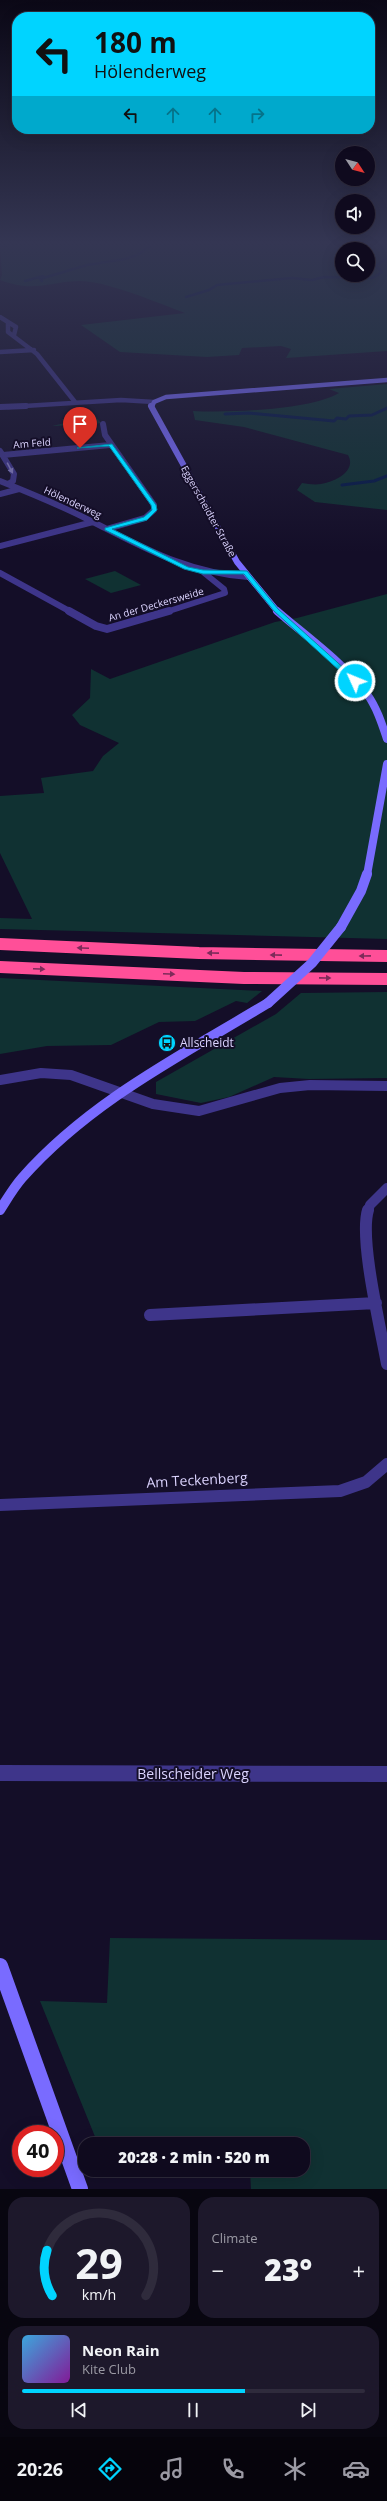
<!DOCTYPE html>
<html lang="en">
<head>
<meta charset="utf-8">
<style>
	:root { --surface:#0f0a1e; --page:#1d182b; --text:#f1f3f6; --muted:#9b9aa4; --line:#2f2b3c; --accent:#00d4ff }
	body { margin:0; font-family:"Open Sans",sans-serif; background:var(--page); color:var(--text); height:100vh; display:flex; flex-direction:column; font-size:15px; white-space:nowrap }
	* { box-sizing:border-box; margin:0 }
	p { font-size:13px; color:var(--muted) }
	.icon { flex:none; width:22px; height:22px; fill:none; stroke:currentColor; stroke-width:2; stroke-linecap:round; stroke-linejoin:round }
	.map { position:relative; height:2189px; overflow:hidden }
	.side { display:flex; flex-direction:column; gap:8px; padding:8px; background:#080610; flex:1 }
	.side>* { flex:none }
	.guide { position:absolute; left:12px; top:12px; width:363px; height:122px; border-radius:16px; box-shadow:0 4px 16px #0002,0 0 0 1px var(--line); background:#00d4ff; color:#111; overflow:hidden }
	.needle { width:26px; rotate:126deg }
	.buttons { position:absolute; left:335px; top:146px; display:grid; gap:8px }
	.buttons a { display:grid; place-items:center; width:40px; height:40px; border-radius:50%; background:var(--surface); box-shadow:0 4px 16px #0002,0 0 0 1px var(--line); font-size:20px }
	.speed { position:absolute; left:12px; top:2125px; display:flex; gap:8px; font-size:20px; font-weight:700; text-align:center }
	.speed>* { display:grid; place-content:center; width:52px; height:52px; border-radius:50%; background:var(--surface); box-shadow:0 4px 16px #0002,0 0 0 1px var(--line); line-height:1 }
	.speed .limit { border:6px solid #d22; background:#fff; color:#111 }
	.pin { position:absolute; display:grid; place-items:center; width:34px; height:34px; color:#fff; margin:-41px -17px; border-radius:50% 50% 50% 0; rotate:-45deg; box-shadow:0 0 4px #0007 }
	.pin .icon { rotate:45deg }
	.me { position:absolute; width:44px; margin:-22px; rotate:314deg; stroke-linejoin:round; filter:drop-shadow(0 0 3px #0008) }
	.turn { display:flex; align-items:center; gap:14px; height:84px; padding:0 16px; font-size:18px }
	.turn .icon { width:52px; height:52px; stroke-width:2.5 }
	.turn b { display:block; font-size:28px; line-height:34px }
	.lanes { display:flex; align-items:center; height:38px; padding:0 16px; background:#0003; justify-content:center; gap:20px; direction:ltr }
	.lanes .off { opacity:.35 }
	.big { font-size:30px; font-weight:800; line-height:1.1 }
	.side .tile { flex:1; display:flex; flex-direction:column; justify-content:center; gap:6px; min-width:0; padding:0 14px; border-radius:16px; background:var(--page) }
	.side .dial { align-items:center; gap:0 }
	.dial svg { height:104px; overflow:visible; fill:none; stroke:var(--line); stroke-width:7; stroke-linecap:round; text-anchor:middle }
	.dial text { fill:var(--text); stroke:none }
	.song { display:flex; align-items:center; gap:12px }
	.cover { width:48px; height:48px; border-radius:6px; background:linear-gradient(135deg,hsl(200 70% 55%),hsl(290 70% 35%)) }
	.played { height:4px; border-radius:2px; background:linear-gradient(90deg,var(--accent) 65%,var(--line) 65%) }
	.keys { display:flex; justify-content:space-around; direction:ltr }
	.heat { display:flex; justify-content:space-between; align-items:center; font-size:22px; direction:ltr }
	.side .tiles { flex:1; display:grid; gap:8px; grid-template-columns:1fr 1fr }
	.tile:last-child { grid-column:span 2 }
	.trip { position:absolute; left:78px; top:2137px; width:232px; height:40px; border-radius:16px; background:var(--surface); box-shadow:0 4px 16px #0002,0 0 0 1px var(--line); font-weight:800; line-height:40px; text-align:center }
	.tab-bar { display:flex; height:64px; justify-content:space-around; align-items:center; background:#06040c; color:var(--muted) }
	.tab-bar .icon { width:28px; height:28px }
	.tab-bar .on { color:var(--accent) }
	.tab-bar b { font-size:18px; color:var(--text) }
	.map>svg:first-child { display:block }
</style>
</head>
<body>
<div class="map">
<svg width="387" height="2189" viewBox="0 0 387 2189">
	<rect width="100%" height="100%" fill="#140e28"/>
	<path fill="#103132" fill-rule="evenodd" d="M0 245H387V351L286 358 291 349 281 346 242 348 239 355 207 357 120 352 81 325 185 313C158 303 107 281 79 281 47 282 35 293 0 280L2 275ZM342 249H368V275H342Z
		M387 384V510L315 502 297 490 302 483C308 484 315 485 321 484 335 482 357 471 348 455L244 427 195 420 193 411C227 413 311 410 339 393L329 389Z
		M95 416 101 423 94 424 89 418 76 419 78 425 52 426 65 423 62 419Z
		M115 571 141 585 111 593 85 579Z
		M387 594V939L0 929V918L32 919 0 853V796L44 793 41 778 93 771 103 756 119 743 80 725 72 715 90 698 91 669 110 679 275 622 297 618Z
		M0 978 262 991 247 1003 236 1001 195 1021 159 1022 111 1045 47 1046 0 1054Z
		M387 992V1078L309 1079 274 1077 229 1097 201 1103 156 1094V1082L276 1014 301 993Z
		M110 1938 387 1940V2189H251L250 2170H303V2144H98L40 2001 107 2003Z"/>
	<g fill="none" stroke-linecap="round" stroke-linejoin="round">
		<path stroke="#061a48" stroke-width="2.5" d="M0 246 7 245
			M25 281 43 276
			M42 281 40 279 87 265 125 259 137 255 152 245
			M186 297 209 290 217 285 292 278 312 280 324 277 373 278 382 272 376 266 387 258"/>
		<path stroke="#061a48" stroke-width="3" d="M225 414 249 413 334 421 337 418 346 419 349 416 372 415 387 408
			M342 485 374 481 387 476"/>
		<path stroke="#3e358a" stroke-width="4.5" d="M0 317 16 327 14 335
			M8 322V332L37 354 75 402
			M0 352 34 350
			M8 407 121 400 154 402"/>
		<path stroke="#3e358a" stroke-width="6" d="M0 407 26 406
			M103 424 105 435 154 505V510L145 518 107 529
			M0 451 14 474 13 481 8 484
			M3 455 110 445
			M0 481C30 493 60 505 89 520 145 548 184 572 248 577
			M0 494 19 489
			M0 546 93 522
			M0 573 71 612
			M166 612 225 593 224 589 203 572"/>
		<path stroke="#3e358a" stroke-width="8" d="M69 611 96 626 107 629 169 611"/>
		<path stroke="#3e358a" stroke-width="10" d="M0 1080 41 1073 71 1075 153 1104 199 1111 280 1088 310 1085 387 1086
			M368 1211 370 1205 387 1188"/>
		<path stroke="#3e358a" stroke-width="12" d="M368 1210C359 1239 381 1330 387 1364
			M150 1315 376 1303
			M0 1505 340 1491 366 1482 387 1464"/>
		<path stroke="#3e358a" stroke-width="16" d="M0 1773 387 1774"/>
		<path stroke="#796bff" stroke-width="4.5" d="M152 407 154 402 166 397 387 380"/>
		<path stroke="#796bff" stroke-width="6" d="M151 406 237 562 278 612"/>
		<path stroke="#796bff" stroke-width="8" d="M277 611C306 636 345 664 367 694 377 708 382 724 387 739
			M367 875 387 764"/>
		<path stroke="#796bff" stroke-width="10" d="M341 927 361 891 367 874
			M0 1210C7 1199 14 1187 22 1178 90 1101 182 1055 268 1003"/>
		<path stroke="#796bff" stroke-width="16" d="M0 1966 80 2189"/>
		<path stroke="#ff4f98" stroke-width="12" d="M0 944 199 953 387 956
			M0 967 244 978 387 979"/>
		<path stroke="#796bff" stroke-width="10" d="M268 1003 312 963 341 927"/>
	</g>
	<defs><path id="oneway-solid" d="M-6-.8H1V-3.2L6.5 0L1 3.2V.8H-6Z"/></defs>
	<use fill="#857dbf" href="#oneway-solid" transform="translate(10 468) rotate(62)"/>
	<g fill="#7e2b5a">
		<use href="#oneway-solid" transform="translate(83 948) rotate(-178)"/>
		<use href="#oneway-solid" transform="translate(213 953) rotate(-179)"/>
		<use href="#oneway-solid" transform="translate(276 955) rotate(-179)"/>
		<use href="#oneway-solid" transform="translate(365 956) rotate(179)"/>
		<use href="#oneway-solid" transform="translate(39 969) rotate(2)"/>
		<use href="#oneway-solid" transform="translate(169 974) rotate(2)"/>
		<use href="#oneway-solid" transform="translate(325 978) rotate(1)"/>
	</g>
	<linearGradient id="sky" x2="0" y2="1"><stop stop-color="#0b0816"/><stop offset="0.44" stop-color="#343653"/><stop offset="1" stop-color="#343653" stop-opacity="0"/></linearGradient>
	<rect width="387" height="552" fill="url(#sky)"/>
	<path fill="#00d4ff" stroke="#008aa6" d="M112 444 156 505 157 510 147 520 112 529 188 567 203 570 247 571 278 609 357 680V683H353L274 611 244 574H203L184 569 105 530V528L144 517 152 510 151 505 109 446 77 448Z"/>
	<defs>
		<symbol id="bus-disc" viewBox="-11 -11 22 22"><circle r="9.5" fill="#00d4ff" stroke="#140e28"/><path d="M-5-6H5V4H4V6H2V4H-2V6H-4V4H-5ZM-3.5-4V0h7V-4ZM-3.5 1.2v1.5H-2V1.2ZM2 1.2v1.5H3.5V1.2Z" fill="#111"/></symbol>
	</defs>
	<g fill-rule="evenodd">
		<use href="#bus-disc" x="157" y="1033" width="20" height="20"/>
	</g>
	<g text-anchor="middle" stroke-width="4" stroke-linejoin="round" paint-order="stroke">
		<g font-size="10" fill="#dcd4ff" stroke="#140e28">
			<text transform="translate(32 443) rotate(-5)" y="4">Am Feld</text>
			<text transform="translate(73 502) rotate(25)" y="4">Hölenderweg</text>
			<text transform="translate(209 511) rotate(61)" y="4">Eggerscheidter Straße</text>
			<text transform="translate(156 604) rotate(-16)" y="4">An der Deckersweide</text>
		</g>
		<g font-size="12" fill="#dcd4ff" stroke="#140e28" text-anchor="start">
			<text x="180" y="1047">Allscheidt</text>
		</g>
		<g font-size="14" fill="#dcd4ff" stroke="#140e28">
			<text transform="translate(197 1480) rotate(-3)" y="5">Am Teckenberg</text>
			<text x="193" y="1779">Bellscheider Weg</text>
		</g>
	</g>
</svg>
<div class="buttons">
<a><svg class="needle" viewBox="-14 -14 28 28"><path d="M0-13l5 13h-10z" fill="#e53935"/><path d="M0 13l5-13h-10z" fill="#9b9aa4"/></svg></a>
<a><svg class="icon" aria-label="sound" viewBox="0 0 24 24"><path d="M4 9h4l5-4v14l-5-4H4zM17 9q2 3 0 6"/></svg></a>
<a><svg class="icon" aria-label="search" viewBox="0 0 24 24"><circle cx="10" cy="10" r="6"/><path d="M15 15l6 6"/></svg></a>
</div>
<div class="speed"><div class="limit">40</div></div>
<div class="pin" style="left:80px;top:448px;background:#d93025"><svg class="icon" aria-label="arrive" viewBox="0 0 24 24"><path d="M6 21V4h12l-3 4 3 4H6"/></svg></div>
<svg class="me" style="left:355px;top:681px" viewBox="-20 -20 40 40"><circle r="17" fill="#00d4ff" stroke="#fff" stroke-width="3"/><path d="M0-11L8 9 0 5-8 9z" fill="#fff"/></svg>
<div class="trip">20:28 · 2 min · 520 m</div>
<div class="guide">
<div class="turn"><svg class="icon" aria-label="left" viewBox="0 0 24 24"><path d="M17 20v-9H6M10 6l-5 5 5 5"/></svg><div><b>180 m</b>Hölenderweg</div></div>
<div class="lanes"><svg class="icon" aria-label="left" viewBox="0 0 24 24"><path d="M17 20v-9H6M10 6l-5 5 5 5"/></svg><svg class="icon off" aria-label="ahead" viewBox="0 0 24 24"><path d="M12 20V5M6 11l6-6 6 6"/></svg><svg class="icon off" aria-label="ahead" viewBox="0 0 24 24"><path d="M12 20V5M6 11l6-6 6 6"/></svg><svg class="icon off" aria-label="right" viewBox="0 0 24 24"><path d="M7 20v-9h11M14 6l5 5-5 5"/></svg></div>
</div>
</div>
<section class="side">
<div class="tiles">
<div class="tile dial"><svg viewBox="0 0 100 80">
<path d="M14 69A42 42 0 1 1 86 69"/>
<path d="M14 69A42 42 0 0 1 10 34" stroke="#00d4ff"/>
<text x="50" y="56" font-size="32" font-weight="700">29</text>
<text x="50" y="72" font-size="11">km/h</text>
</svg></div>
<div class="tile"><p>Climate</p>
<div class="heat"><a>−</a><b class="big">23°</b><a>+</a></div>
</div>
<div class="tile">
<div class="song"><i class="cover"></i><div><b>Neon Rain</b><p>Kite Club</p></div></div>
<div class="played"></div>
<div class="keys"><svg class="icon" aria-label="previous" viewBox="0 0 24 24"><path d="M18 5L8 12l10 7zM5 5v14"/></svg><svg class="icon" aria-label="pause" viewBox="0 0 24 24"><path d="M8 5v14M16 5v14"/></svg><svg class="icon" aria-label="next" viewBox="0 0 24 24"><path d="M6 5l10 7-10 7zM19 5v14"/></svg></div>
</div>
</div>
</section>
<nav class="tab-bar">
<b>20:26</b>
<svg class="icon on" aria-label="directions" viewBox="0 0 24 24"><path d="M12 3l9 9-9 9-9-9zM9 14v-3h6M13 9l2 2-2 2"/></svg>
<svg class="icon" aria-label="music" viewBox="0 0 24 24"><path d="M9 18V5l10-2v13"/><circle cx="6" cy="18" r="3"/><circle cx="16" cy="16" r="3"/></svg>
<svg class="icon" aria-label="phone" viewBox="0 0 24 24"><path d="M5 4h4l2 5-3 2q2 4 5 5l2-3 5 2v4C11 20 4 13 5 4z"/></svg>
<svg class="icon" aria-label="climate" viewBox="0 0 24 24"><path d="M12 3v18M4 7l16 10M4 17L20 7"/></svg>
<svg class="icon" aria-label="car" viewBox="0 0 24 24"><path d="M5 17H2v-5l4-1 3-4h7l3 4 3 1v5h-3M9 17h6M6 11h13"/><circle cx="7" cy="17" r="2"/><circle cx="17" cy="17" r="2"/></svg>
</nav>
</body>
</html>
